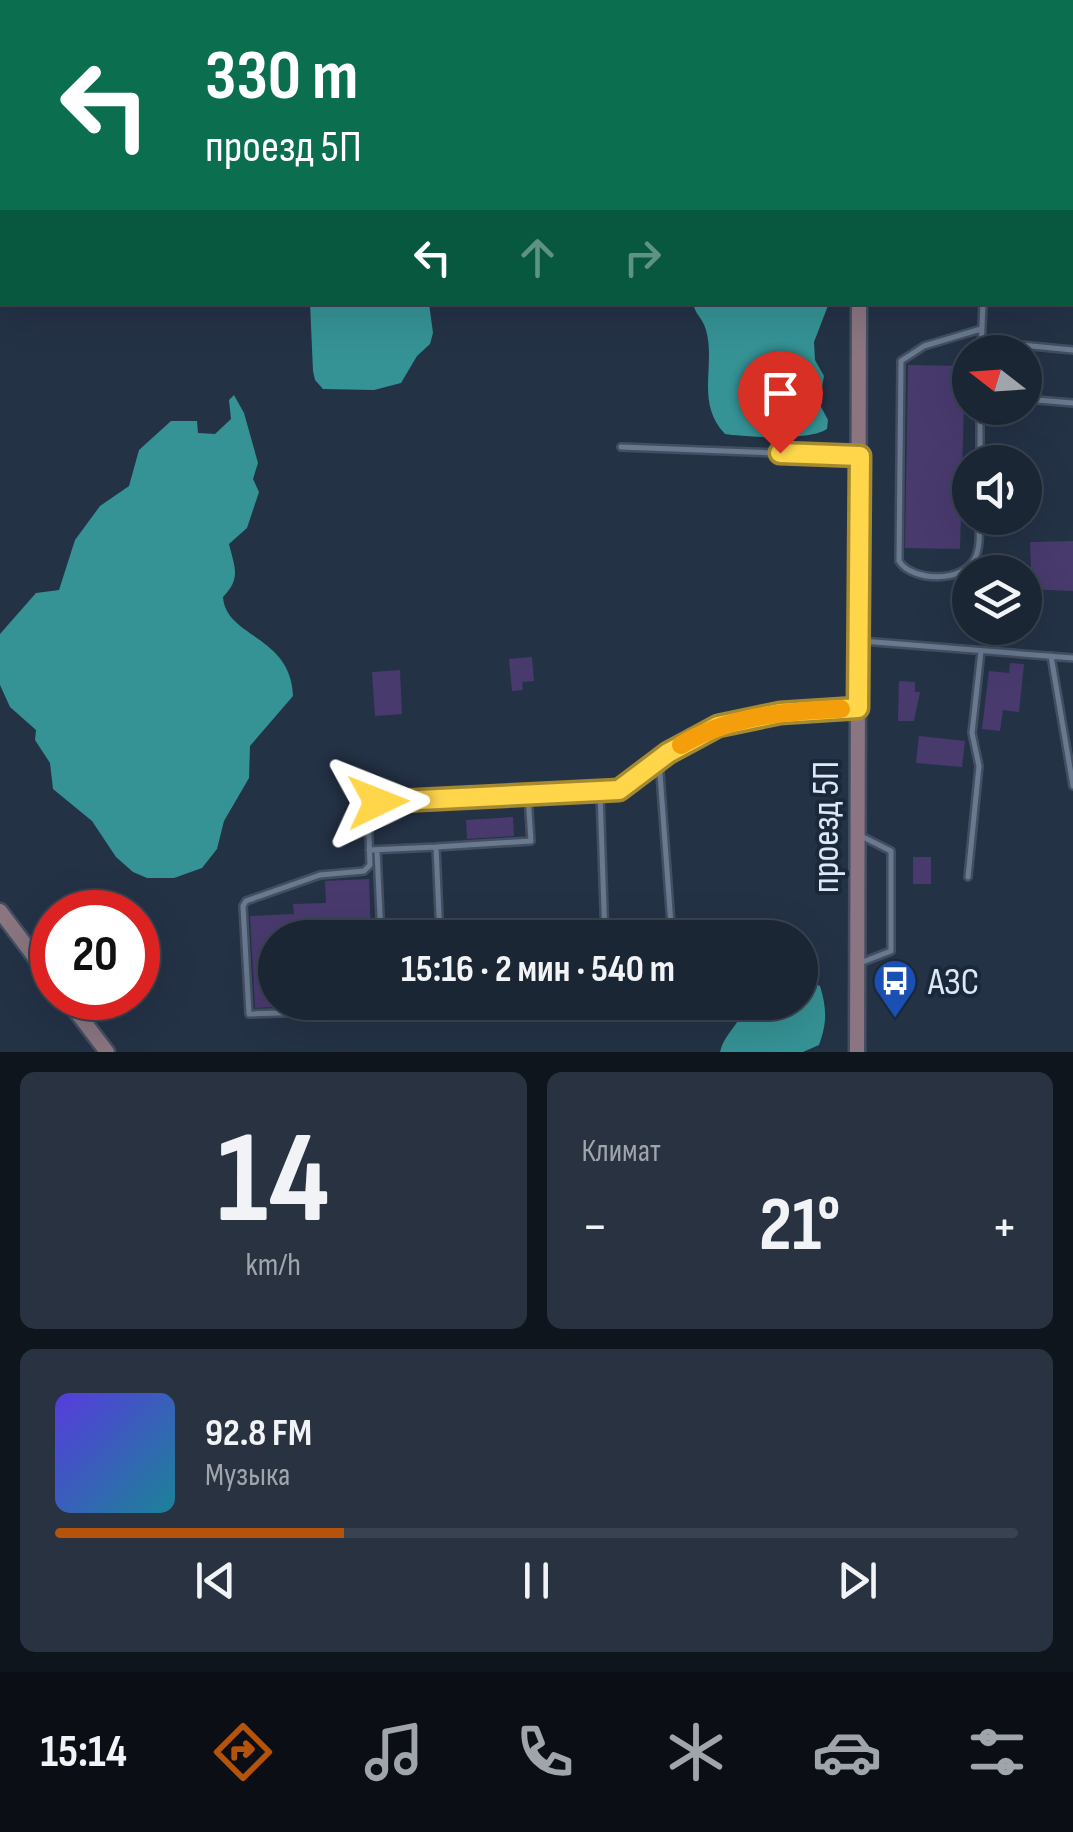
<!DOCTYPE html>
<html lang="ru">
<head>
<meta charset="utf-8">
<style>
	:root { --surface:#1b2634; --page:#283240; --text:#f1f3f6; --muted:#a0a5ac; --line:#39434f; --accent:#b45309 }
	body { margin:0; font-family:"Sofia Sans Condensed",sans-serif; background:var(--page); color:var(--text); height:100vh; display:flex; flex-direction:column; font-size:38px; white-space:nowrap }
	* { box-sizing:border-box; margin:0 }
	p { font-size:32px; color:var(--muted) }
	.icon { flex:none; width:55px; height:55px; fill:none; stroke:currentColor; stroke-width:2; stroke-linecap:round; stroke-linejoin:round }
	.map { position:relative; height:1052px; overflow:hidden }
	.panel { display:flex; flex-direction:column; gap:20px; padding:20px; background:#0f151d; flex:1 }
	.panel>* { flex:none }
	.top-card { position:absolute; left:0px; top:0px; width:1075px; height:305px; box-shadow:0 10px 40px #0002,0 0 0 2px var(--line); background:#0b6e4f; color:#fff; overflow:hidden }
	.needle { width:65px; rotate:287deg }
	.fabs { position:absolute; left:952px; top:335px; display:grid; gap:20px }
	.fabs a { display:grid; place-items:center; width:90px; height:90px; border-radius:50%; background:var(--surface); box-shadow:0 10px 40px #0002,0 0 0 2px var(--line); font-size:50px }
	.speed { position:absolute; left:30px; top:890px; display:flex; gap:20px; font-size:50px; font-weight:700; text-align:center }
	.speed>* { display:grid; place-content:center; width:130px; height:130px; border-radius:50%; background:var(--surface); box-shadow:0 10px 40px #0002,0 0 0 2px var(--line); line-height:1 }
	.speed .limit { border:15px solid #d22; background:#fff; color:#111 }
	.pin { position:absolute; display:grid; place-items:center; width:85px; height:85px; color:#fff; margin:-102px -42px; border-radius:50% 50% 50% 0; rotate:-45deg; box-shadow:0 0 10px #0007 }
	.pin .icon { rotate:45deg }
	.me { position:absolute; width:110px; margin:-55px; rotate:88deg; stroke-linejoin:round; filter:drop-shadow(0 0 8px #0008) }
	.turn { display:flex; align-items:center; gap:35px; height:210px; padding:0 40px; font-size:45px }
	.turn .icon { width:130px; height:130px; stroke-width:2.5 }
	.turn b { display:block; font-size:70px; line-height:85px }
	.lanes { display:flex; align-items:center; height:95px; padding:0 40px; background:#0003; justify-content:center; gap:50px; direction:ltr }
	.lanes .off { opacity:.35 }
	.big { font-size:75px; font-weight:700; line-height:1.1 }
	.panel .widget { flex:1; display:flex; flex-direction:column; justify-content:center; gap:15px; min-width:0; padding:0 35px; border-radius:15px; background:var(--page) }
	.panel .dial { align-items:center; gap:0 }
	.dial b { font-size:130px; line-height:1 }
	.song { display:flex; align-items:center; gap:30px }
	.cover { width:120px; height:120px; border-radius:15px; background:linear-gradient(135deg,hsl(250 70% 55%),hsl(190 70% 35%)) }
	.played { height:10px; border-radius:5px; background:linear-gradient(90deg,var(--accent) 30%,var(--line) 30%) }
	.keys { display:flex; justify-content:space-around; direction:ltr }
	.heat { display:flex; justify-content:space-between; align-items:center; font-size:55px; direction:ltr }
	.panel .tiles { flex:1; display:grid; gap:20px; grid-template-columns:1fr 1fr }
	.widget:last-child { grid-column:span 2 }
	.trip { position:absolute; left:258px; top:920px; width:560px; height:100px; border-radius:50px; background:var(--surface); box-shadow:0 10px 40px #0002,0 0 0 2px var(--line); font-weight:700; line-height:100px; text-align:center }
	.tab-bar { display:flex; height:160px; justify-content:space-around; align-items:center; background:#0b0f15; color:var(--muted) }
	.tab-bar .icon { width:70px; height:70px }
	.tab-bar .current { color:var(--accent) }
	.tab-bar b { font-size:45px; color:var(--text) }
	.map>svg:first-child { display:block }
</style>
</head>
<body>
<div class="map">
<svg width="1073" height="1052" viewBox="0 0 1073 1052">
	<rect width="100%" height="100%" fill="#243246"/>
	<path fill="#359295" d="M310 303H429L433 333 430 344 417 356 401 383 374 390 323 389 315 380 313 371Z
		M693 303H829L814 342 815 360 824 376 819 403 828 420 827 429C809 441 747 437 725 434 695 402 716 366 706 330 703 318 695 315 693 303Z
		M234 395 244 413 258 463 253 479 259 492 247 528 229 544C234 566 242 578 223 597 226 638 291 635 293 696L250 746 249 778 224 821 217 849 202 868 174 878H147L133 872 116 857 92 821 53 789 50 763 35 740 36 730 10 707 0 685V634L36 593 59 590 75 540 100 506 129 486 139 450 171 421H197L198 433 215 434 231 419 229 400Z
		M800 978 820 986C827 1009 827 1023 819 1045L803 1052H720C724 1033 744 1021 745 1003L800 1002Z"/>
	<path fill="#493a6e" d="M908 365 965 366 960 549 905 548Z
		M1073 541V591L1025 589V567H1031L1030 542Z
		M532 657 534 681 522 682 523 690 512 691 509 659Z
		M1010 663 1024 664 1019 712 1003 710 1000 731 982 729 989 671 1009 673Z
		M400 670 402 714 375 716 372 672Z
		M899 681 915 682V692H920L914 721H898Z
		M919 736 965 741 962 767 916 763Z
		M513 817 514 836 467 839 466 820Z
		M913 857H931V884H913Z
		M369 879 371 938H275V1007L255 1008 250 916 294 914 293 904 326 903 325 881Z
		M430 918 431 938H393L392 919Z"/>
	<g fill="none" stroke-linecap="round" stroke-linejoin="round">
		<defs>
			<path id="lane" d="M12 0 14 2
				M33 2 36 0
				M605 2H780
				M805 2 835 0
				M966 2V0
				M1072 14H1073
				M0 24 2 22
				M1072 116H1073
				M1072 288H1073
				M981 341 1073 350
				M981 352 983 302
				M1025 399 1073 403
				M621 447 856 456
				M980 462V408
				M979 518C979 530 981 546 975 558 964 583 912 582 899 561L901 361 924 346 981 329
				M862 641 1073 658
				M1051 656 1073 786
				M659 760 672 938
				M600 793 605 938
				M859 835 891 851V951L860 963
				M436 847 531 841 528 796
				M369 850 436 847 440 938
				M377 851 381 938
				M968 877 979 766 972 733 981 651
				M441 1002 435 1008 249 1014 243 906 246 901 320 875 364 871 370 865 368 811 378 802 619 790 668 753 718 726 780 713 855 708"/>
			<path id="secondary" d="M860 0V2
				M0 911 52 980
				M66 998 107 1052
				M857 1052 859 302"/>
		</defs>
		<use href="#lane" stroke="#434f60" stroke-width="10"/>
		<use href="#secondary" stroke="#434f60" stroke-width="19"/>
		<path stroke="#637081" stroke-width="2.5" stroke-dasharray="5 5" stroke-linecap="butt" d="M0 9 2 7"/>
		<use href="#lane" stroke="#687990" stroke-width="5"/>
		<use href="#secondary" stroke="#8a7581" stroke-width="14"/>
	</g>
	<g fill="none" stroke-linecap="round" stroke-linejoin="round">
		<defs>
			<path id="route" d="M378 802 619 790 668 753 718 726 780 713 858 708 860 456 780 453"/>
		</defs>
		<use href="#route" stroke="#a68a30" stroke-width="25"/>
		<use href="#route" stroke="#ffd54a" stroke-width="18"/>
		<path stroke="#f59e0b" stroke-width="18" d="M681 745C729 716 786 711 841 709"/>
	</g>
	<defs>
		<symbol id="bus-pin" viewBox="-11 -11 22 30"><path d="M0 17L-7.5 6A9.5 9.5 0 1 1 7.5 6Z" fill="#1a4fb4" stroke="#1a283b"/><path d="M-5-6H5V4H4V6H2V4H-2V6H-4V4H-5ZM-3.5-4V0h7V-4ZM-3.5 1.2v1.5H-2V1.2ZM2 1.2v1.5H3.5V1.2Z" fill="#fff"/></symbol>
	</defs>
	<g fill-rule="evenodd">
		<use href="#bus-pin" x="870" y="956" width="50" height="68"/>
	</g>
	<g text-anchor="middle" stroke-width="8" stroke-linejoin="round" paint-order="stroke">
		<g font-size="38" fill="#dee7f4" stroke="#1a283b">
			<text transform="translate(825 827) rotate(-90)" y="13">проезд 5П</text>
		</g>
		<g font-size="38" fill="#dee7f4" stroke="#1a283b" text-anchor="start">
			<text x="928" y="994">АЗС</text>
		</g>
	</g>
</svg>
<div class="fabs">
<a><svg class="needle" viewBox="-14 -14 28 28"><path d="M0-13l5 13h-10z" fill="#e53935"/><path d="M0 13l5-13h-10z" fill="#a0a5ac"/></svg></a>
<a><svg class="icon" aria-label="sound" viewBox="0 0 24 24"><path d="M4 9h4l5-4v14l-5-4H4zM17 9q2 3 0 6"/></svg></a>
<a><svg class="icon" aria-label="layers" viewBox="0 0 24 24"><path d="M12 4l9 5-9 5-9-5zM3 14l9 5 9-5"/></svg></a>
</div>
<div class="speed"><div class="limit">20</div></div>
<div class="pin" style="left:780px;top:453px;background:#d93025"><svg class="icon" aria-label="arrive" viewBox="0 0 24 24"><path d="M6 21V4h12l-3 4 3 4H6"/></svg></div>
<svg class="me" style="left:378px;top:802px" viewBox="-20 -20 40 40"><path d="M0-17L14 15 0 8-14 15z" fill="#ffd54a" stroke="#fff" stroke-width="4"/></svg>
<div class="trip">15:16 · 2 мин · 540 m</div>
<div class="top-card">
<div class="turn"><svg class="icon" aria-label="left" viewBox="0 0 24 24"><path d="M17 20v-9H6M10 6l-5 5 5 5"/></svg><div><b>330 m</b>проезд 5П</div></div>
<div class="lanes"><svg class="icon" aria-label="left" viewBox="0 0 24 24"><path d="M17 20v-9H6M10 6l-5 5 5 5"/></svg><svg class="icon off" aria-label="ahead" viewBox="0 0 24 24"><path d="M12 20V5M6 11l6-6 6 6"/></svg><svg class="icon off" aria-label="right" viewBox="0 0 24 24"><path d="M7 20v-9h11M14 6l5 5-5 5"/></svg></div>
</div>
</div>
<section class="panel">
<div class="tiles">
<div class="widget dial"><b>14</b><p>km/h</p></div>
<div class="widget"><p>Климат</p>
<div class="heat"><a>−</a><b class="big">21°</b><a>+</a></div>
</div>
<div class="widget">
<div class="song"><i class="cover"></i><div><b>92.8 FM</b><p>Музыка</p></div></div>
<div class="played"></div>
<div class="keys"><svg class="icon" aria-label="previous" viewBox="0 0 24 24"><path d="M18 5L8 12l10 7zM5 5v14"/></svg><svg class="icon" aria-label="pause" viewBox="0 0 24 24"><path d="M8 5v14M16 5v14"/></svg><svg class="icon" aria-label="next" viewBox="0 0 24 24"><path d="M6 5l10 7-10 7zM19 5v14"/></svg></div>
</div>
</div>
</section>
<nav class="tab-bar">
<b>15:14</b>
<svg class="icon current" aria-label="directions" viewBox="0 0 24 24"><path d="M12 3l9 9-9 9-9-9zM9 14v-3h6M13 9l2 2-2 2"/></svg>
<svg class="icon" aria-label="music" viewBox="0 0 24 24"><path d="M9 18V5l10-2v13"/><circle cx="6" cy="18" r="3"/><circle cx="16" cy="16" r="3"/></svg>
<svg class="icon" aria-label="phone" viewBox="0 0 24 24"><path d="M5 4h4l2 5-3 2q2 4 5 5l2-3 5 2v4C11 20 4 13 5 4z"/></svg>
<svg class="icon" aria-label="climate" viewBox="0 0 24 24"><path d="M12 3v18M4 7l16 10M4 17L20 7"/></svg>
<svg class="icon" aria-label="car" viewBox="0 0 24 24"><path d="M5 17H2v-5l4-1 3-4h7l3 4 3 1v5h-3M9 17h6M6 11h13"/><circle cx="7" cy="17" r="2"/><circle cx="17" cy="17" r="2"/></svg>
<svg class="icon" aria-label="filters" viewBox="0 0 24 24"><path d="M4 7h16M4 17h16"/><circle cx="9" cy="7" r="2"/><circle cx="15" cy="17" r="2"/></svg>
</nav>
</body>
</html>
